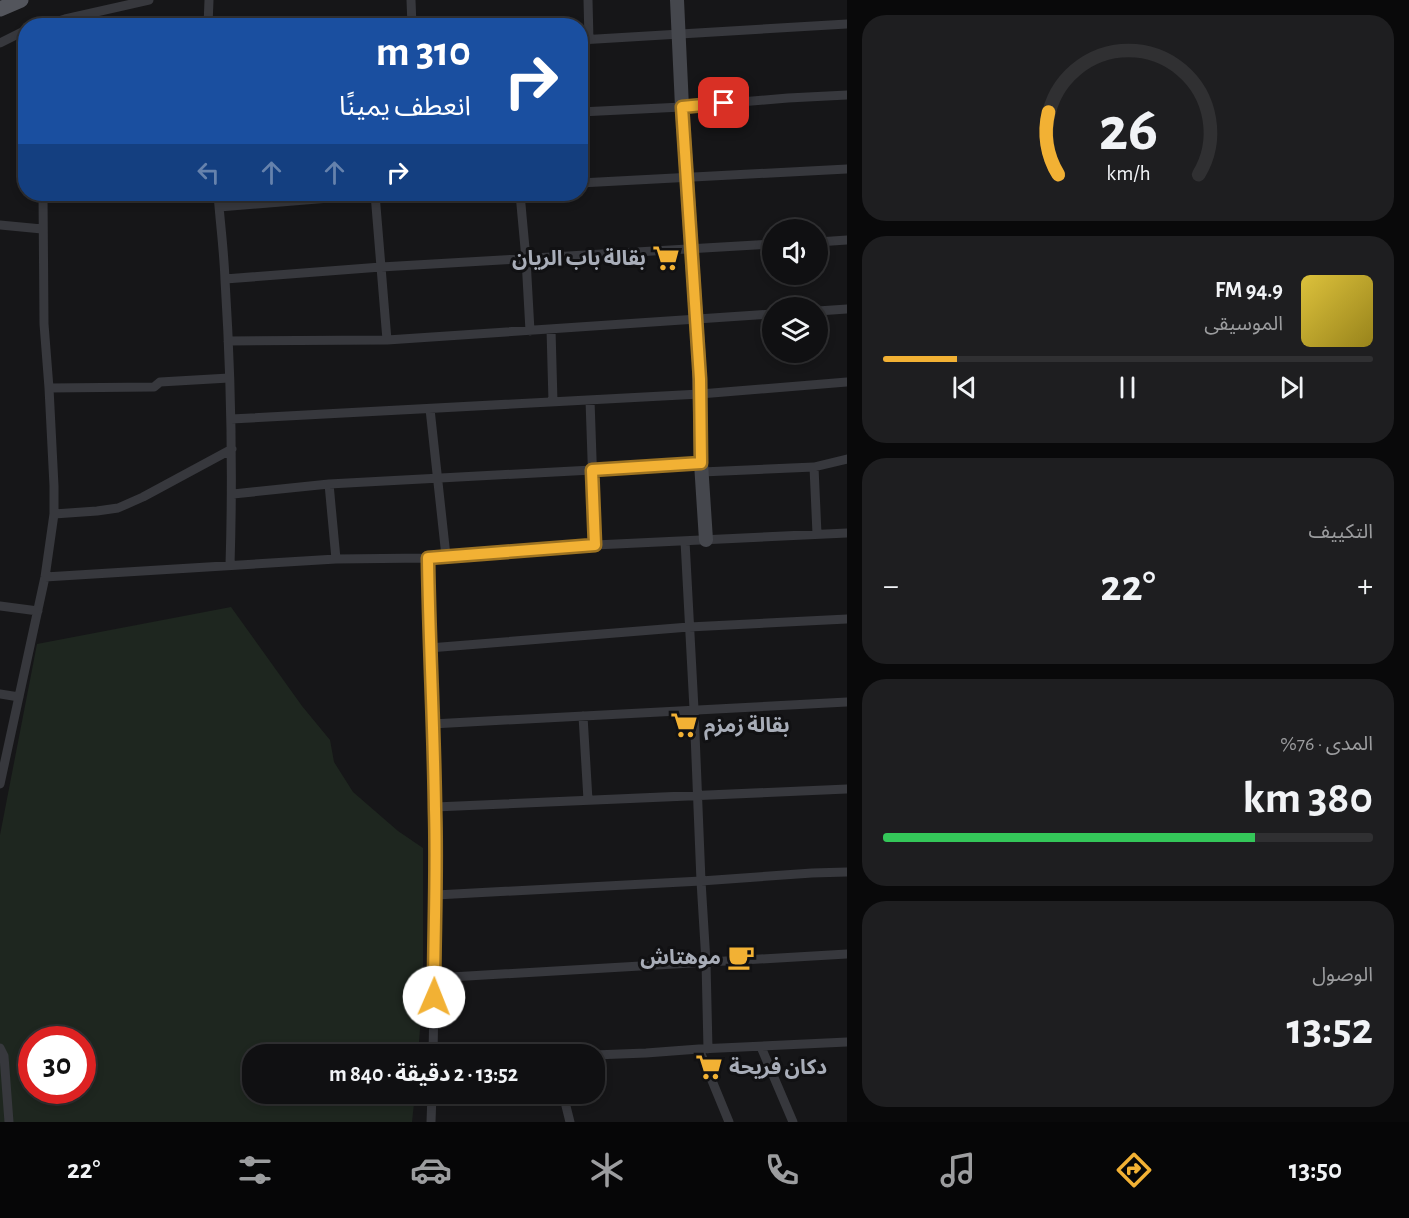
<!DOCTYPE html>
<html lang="ar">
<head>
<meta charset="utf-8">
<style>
	:root { --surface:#101012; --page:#1e1e20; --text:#f1f3f6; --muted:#9c9d9f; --line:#303032; --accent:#f2b134 }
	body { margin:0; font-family:"Alegreya Sans","Noto Sans Arabic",sans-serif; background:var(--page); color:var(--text); direction:rtl; height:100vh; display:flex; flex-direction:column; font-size:22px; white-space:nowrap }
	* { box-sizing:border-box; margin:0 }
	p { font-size:20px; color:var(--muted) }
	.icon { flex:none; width:33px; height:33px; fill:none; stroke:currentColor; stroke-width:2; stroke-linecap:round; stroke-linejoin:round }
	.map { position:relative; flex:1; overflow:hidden; direction:ltr }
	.sheet { display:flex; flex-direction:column; gap:15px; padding:15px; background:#09090a; width:562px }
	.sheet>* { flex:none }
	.top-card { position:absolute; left:18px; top:18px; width:570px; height:183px; border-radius:24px; box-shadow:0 3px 9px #0003,0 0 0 2px var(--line); direction:rtl; background:#1a4fa0; color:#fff; overflow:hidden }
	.buttons { position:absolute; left:762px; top:219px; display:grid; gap:12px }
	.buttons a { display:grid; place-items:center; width:66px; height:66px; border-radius:50%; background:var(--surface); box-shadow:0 3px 9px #0003,0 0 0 2px var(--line); font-size:30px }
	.speed { position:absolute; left:18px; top:1026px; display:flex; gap:12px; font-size:30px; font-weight:700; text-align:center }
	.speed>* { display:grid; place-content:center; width:78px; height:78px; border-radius:50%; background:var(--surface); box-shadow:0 3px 9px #0003,0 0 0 2px var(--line); line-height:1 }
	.speed .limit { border:9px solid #d22; background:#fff; color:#111 }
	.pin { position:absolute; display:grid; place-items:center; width:51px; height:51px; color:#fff; margin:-26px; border-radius:12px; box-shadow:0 3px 9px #0006 }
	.me { position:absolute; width:66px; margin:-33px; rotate:1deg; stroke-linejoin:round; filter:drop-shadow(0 0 4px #0008) }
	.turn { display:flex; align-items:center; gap:21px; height:126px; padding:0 18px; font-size:27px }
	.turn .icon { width:78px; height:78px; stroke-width:2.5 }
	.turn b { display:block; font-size:42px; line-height:51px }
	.lanes { display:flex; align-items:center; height:57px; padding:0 18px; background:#0003; justify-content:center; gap:30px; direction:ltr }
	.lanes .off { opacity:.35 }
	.big { font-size:45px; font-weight:700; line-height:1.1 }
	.sheet .tile { flex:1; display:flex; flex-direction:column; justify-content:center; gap:9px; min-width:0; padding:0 21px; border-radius:24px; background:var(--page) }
	.sheet .dial { align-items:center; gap:0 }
	.dial svg { height:156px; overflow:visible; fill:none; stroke:var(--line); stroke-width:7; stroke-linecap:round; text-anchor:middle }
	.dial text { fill:var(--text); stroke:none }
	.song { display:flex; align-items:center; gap:18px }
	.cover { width:72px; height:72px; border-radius:9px; background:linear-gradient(135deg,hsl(50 70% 55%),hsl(50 70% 35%)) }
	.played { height:6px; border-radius:3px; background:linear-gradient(90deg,var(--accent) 15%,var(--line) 15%) }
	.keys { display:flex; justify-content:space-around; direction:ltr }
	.heat { display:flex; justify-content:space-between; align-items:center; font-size:33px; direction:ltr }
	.charge { height:9px; border-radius:4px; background:linear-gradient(90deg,#34c759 76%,var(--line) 0) }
	.trip { position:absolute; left:242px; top:1044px; width:363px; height:60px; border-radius:24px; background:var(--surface); box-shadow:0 3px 9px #0003,0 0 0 2px var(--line); font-weight:700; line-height:60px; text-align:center; direction:rtl }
	.tabs { display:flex; height:96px; justify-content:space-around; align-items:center; background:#060607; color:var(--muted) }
	.tabs .icon { width:42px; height:42px }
	.tabs .on { color:var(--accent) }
	.tabs b { font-size:27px; color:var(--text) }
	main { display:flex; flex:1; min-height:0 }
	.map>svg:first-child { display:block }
</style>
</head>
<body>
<main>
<section class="sheet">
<div class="tile dial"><svg viewBox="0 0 100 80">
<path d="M14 69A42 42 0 1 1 86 69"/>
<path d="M14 69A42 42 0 0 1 9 37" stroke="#f2b134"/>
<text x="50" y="56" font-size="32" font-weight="700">26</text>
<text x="50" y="72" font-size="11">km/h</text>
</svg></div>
<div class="tile">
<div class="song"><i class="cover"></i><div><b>94.9 FM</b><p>الموسيقى</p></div></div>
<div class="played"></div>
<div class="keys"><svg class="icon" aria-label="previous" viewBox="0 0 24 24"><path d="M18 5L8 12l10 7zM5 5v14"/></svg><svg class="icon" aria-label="pause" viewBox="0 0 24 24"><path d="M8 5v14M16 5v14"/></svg><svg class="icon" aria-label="next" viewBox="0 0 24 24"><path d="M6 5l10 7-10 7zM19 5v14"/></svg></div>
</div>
<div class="tile"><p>التكييف</p>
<div class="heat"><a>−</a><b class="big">22°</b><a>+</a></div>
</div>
<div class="tile"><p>المدى · 76%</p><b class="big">380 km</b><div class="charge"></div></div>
<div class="tile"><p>الوصول</p><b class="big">13:52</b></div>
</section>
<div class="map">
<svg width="847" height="1122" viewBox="0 0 847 1122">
	<rect width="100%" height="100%" fill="#161618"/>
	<path fill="#1e261f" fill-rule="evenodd" d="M231 607 302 706 330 740 334 762 353 792 398 831 423 848V993L418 1054H252V1094H415L412 1122H0V835L37 644ZM32 1040H82V1090H32Z"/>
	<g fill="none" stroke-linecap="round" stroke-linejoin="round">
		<path stroke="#37383d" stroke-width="9" d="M411 0 412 26
			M588 0 589 40
			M42 26 65 19 149 0
			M208 26 209 0
			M580 40 847 24
			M0 43 26 30
			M580 112 682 107 788 98 847 95
			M580 183 847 169
			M218 194C220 222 224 251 225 280 231 375 233 470 230 565
			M375 194 387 340
			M520 194 526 259 530 331
			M219 207 378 194
			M0 225 42 229
			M818 242 847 240
			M225 279 381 267 772 244
			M818 311 847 309
			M551 329 553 402
			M228 341 387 340 772 314
			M49 388 154 387 160 382 229 378
			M590 400 595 545
			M430 409 446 556
			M231 419 700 394 847 382
			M814 467 817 534
			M702 472 814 467 847 459
			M329 484 336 559
			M233 494 329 484 592 470 701 463
			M54 514 97 511 118 508 143 497 232 449
			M685 541 694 709 701 881 706 962 708 1049
			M428 558 429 648 435 807 436 895 433 1054
			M45 577 336 559 428 558 595 545 847 533
			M0 606 38 611
			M429 648 689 627 847 619
			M0 694 19 697
			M583 716 588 800
			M432 724 847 702
			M0 784 45 577 54 514V486L49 388 44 324 43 194
			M435 807 847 789
			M436 895 701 881 812 873 847 872
			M434 978 847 954
			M761 1047 793 1122
			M0 1048 4 1056 9 1122
			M699 1049 729 1122
			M594 1055 646 1053 699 1049 847 1042
			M563 1094 570 1122
			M431 1122 432 1094"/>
		<path stroke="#45474d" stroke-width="14" d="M677 0 682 107 699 363 701 463 706 540"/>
		<path stroke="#53555c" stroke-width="15" d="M0 9 21 0"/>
	</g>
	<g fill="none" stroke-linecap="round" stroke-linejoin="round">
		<defs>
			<path id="route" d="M434 997C434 934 437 872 435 809 434 725 429 642 428 558L595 545 592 470 701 463 700 379 682 107 724 103"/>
		</defs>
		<use href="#route" stroke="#9d7322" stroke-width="15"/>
		<use href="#route" stroke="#f2b134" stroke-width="10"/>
	</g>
	<defs>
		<symbol id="supermarket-bare" viewBox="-9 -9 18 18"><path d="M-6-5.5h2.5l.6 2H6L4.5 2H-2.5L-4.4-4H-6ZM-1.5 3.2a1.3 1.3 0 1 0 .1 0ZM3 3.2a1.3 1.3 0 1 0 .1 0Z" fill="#f2b134" stroke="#111113" stroke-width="2.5" paint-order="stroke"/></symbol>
		<symbol id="cafe-bare" viewBox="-9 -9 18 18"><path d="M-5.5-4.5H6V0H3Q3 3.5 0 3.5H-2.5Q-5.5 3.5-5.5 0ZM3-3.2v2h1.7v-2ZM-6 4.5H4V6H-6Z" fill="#f2b134" stroke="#111113" stroke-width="2.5" paint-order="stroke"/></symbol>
	</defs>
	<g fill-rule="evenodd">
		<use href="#supermarket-bare" x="647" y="239" width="38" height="38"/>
		<use href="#supermarket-bare" x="665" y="706" width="38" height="38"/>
		<use href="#cafe-bare" x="722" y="938" width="38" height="38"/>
		<use href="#supermarket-bare" x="690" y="1048" width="38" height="38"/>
	</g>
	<g text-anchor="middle" stroke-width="6" stroke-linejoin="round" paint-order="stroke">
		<g font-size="21" font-weight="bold" fill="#a8adb8" stroke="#111113" text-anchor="end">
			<text x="646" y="265">بقالة باب الريان</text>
			<text x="704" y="732" text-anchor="start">بقالة زمزم</text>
			<text x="721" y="964">موهتاش</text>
			<text x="729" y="1074" text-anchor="start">دكان فريحة</text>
		</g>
	</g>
</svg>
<div class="buttons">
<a><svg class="icon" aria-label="sound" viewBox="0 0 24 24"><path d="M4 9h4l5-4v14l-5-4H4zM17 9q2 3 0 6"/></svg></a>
<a><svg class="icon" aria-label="layers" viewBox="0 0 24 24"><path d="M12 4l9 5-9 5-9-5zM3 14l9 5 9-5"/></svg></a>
</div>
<div class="speed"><div class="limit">30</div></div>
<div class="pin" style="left:724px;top:103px;background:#d93025"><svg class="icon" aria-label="arrive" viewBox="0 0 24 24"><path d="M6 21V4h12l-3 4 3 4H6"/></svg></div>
<svg class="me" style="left:434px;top:997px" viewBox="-20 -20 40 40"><circle r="19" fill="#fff"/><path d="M0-13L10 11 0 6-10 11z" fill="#f2b134"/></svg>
<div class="trip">13:52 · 2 دقيقة · 840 m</div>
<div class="top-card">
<div class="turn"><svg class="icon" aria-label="right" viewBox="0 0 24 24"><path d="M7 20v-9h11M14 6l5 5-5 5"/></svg><div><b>310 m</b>انعطف يمينًا</div></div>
<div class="lanes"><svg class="icon off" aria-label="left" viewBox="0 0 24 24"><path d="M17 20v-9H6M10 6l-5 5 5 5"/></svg><svg class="icon off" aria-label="ahead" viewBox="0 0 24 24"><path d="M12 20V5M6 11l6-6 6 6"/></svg><svg class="icon off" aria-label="ahead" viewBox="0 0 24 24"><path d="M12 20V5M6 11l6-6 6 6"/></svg><svg class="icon" aria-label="right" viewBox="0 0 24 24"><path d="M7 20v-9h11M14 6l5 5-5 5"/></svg></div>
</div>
</div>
</main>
<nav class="tabs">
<b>13:50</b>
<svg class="icon on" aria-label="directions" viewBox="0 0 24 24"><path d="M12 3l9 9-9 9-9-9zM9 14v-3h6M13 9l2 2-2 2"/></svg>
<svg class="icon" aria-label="music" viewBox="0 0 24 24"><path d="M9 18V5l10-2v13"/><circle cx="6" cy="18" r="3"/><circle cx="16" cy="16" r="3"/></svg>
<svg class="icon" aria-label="phone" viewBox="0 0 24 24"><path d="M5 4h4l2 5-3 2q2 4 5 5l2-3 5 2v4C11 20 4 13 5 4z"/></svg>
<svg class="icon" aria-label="climate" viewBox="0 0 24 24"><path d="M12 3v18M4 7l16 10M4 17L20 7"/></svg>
<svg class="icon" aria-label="car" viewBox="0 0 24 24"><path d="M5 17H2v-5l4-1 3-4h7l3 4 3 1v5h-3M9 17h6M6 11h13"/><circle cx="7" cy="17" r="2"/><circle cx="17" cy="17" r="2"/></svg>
<svg class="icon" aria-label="filters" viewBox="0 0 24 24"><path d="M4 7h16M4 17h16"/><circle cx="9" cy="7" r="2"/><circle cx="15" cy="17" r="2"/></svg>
<b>22°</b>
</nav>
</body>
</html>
